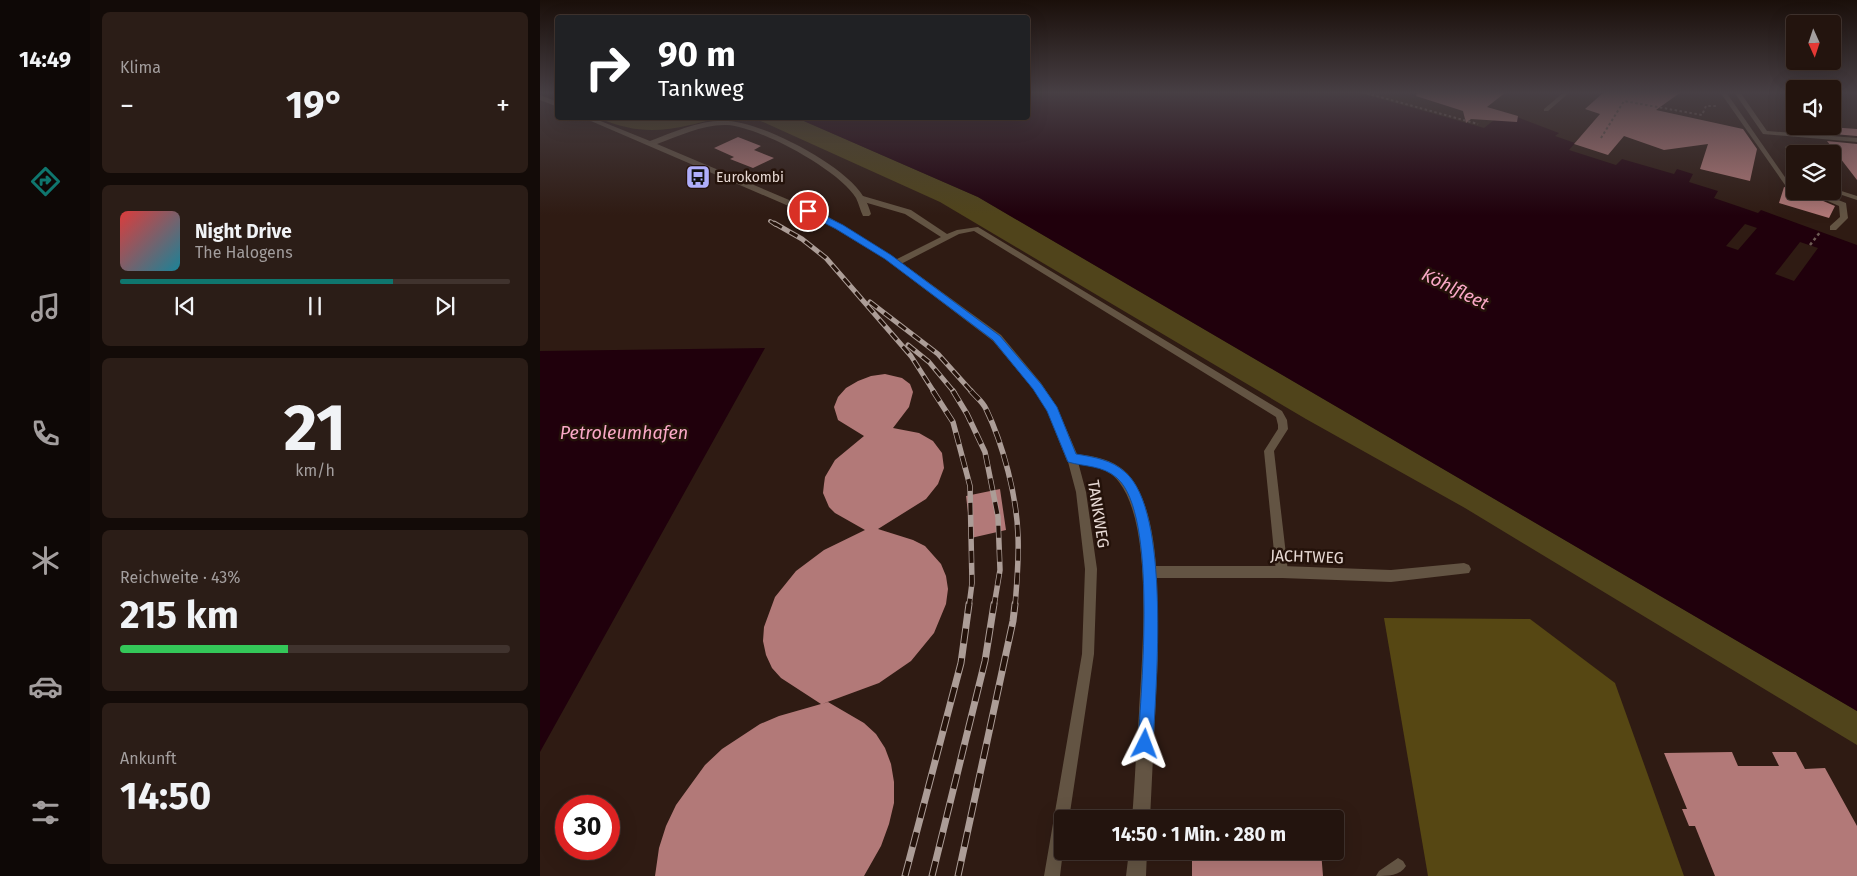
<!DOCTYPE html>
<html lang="de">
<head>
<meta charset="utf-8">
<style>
	:root { --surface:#23140e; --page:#2b1d17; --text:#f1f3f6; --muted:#a39e9e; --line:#40332e; --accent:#0f766e }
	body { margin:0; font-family:"Fira Sans",sans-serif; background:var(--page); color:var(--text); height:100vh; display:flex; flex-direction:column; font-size:19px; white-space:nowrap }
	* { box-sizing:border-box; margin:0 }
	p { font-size:16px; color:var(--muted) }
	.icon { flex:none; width:28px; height:28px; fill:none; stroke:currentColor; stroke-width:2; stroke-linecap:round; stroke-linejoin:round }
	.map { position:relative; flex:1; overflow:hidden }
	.side { display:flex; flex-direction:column; gap:12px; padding:12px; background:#130b08; width:450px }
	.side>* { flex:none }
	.banner { position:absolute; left:15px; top:15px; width:475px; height:105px; border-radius:5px; box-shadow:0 5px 20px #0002,0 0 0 1px var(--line); background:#202124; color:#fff; overflow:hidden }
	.needle { width:32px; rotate:177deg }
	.fabs { position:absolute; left:1246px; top:15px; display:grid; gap:10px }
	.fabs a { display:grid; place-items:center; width:55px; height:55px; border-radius:5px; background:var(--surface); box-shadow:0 5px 20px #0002,0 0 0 1px var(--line); font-size:25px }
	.speed { position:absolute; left:15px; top:795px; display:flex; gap:10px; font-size:25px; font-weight:700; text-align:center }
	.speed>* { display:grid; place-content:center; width:65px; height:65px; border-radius:50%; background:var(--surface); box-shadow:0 5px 20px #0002,0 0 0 1px var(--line); line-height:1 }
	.speed .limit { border:8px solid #d22; background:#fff; color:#111 }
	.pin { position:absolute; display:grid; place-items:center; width:42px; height:42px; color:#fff; margin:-21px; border:2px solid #fff; border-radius:50%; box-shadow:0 1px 5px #0007 }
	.me { position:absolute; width:55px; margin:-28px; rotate:3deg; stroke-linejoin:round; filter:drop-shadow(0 0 4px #0008) }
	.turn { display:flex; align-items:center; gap:18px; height:105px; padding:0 20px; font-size:22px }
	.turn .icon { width:65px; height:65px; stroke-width:2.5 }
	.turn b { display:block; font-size:35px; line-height:42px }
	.big { font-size:38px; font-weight:700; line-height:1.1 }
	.side .card { flex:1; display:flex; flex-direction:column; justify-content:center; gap:8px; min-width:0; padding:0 18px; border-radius:8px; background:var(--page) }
	.side .dial { align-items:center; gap:0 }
	.dial b { font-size:65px; line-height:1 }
	.song { display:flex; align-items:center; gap:15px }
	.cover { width:60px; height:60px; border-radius:8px; background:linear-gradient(135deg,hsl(0 70% 55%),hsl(190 70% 35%)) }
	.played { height:5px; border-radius:2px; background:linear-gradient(90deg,var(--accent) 70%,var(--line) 70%) }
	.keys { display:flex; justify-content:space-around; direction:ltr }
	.heat { display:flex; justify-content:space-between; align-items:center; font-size:28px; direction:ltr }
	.charge { height:8px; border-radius:4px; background:linear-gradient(90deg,#34c759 43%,var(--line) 0) }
	.trip { position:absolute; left:514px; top:810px; width:290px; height:50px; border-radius:5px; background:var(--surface); box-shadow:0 5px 20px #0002,0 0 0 1px var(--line); font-weight:700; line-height:50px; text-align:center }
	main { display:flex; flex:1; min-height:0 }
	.dock { display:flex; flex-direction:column; width:90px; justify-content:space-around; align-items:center; background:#0e0806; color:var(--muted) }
	.dock .icon { width:35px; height:35px }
	.dock .active { color:var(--accent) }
	.dock b { font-size:22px; color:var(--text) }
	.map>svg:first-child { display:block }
</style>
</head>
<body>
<main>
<nav class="dock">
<b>14:49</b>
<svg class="icon active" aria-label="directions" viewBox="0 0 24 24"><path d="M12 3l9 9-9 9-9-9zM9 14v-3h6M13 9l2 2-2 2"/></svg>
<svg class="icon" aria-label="music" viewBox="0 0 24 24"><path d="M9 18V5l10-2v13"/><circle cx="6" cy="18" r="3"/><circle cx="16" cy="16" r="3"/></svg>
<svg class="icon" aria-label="phone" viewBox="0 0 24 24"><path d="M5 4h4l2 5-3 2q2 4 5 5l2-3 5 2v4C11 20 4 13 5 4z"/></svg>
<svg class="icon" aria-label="climate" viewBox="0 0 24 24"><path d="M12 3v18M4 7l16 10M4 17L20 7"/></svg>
<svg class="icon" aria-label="car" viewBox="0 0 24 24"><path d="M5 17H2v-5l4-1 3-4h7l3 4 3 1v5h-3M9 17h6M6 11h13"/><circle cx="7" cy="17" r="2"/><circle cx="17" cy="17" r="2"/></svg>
<svg class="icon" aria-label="filters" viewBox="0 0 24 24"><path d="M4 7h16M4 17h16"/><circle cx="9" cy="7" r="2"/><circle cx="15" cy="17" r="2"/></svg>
</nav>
<section class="side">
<div class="card"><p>Klima</p>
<div class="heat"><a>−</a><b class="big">19°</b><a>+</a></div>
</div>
<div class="card">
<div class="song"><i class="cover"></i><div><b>Night Drive</b><p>The Halogens</p></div></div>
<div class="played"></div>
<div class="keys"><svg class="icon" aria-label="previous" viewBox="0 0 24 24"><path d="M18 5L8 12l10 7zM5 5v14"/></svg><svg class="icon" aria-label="pause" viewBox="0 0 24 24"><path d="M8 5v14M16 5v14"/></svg><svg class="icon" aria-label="next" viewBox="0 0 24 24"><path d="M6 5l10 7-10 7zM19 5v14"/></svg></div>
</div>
<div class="card dial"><b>21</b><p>km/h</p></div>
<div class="card"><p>Reichweite · 43%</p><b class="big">215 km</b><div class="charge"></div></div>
<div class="card"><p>Ankunft</p><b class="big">14:50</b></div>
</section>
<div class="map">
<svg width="1317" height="876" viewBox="0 0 1317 876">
	<rect width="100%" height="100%" fill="#2f1b13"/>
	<path fill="#50441b" d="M59 118H184C173 118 161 123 150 125 115 133 92 132 59 118Z
		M214 118H257L438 197 1317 711V745L925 508 766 419 400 202Z"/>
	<path fill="#564713" d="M844 618 990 619 1075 683 1144 876H888Z"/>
	<path fill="#20000c" d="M488 92H817L944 128 964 112 1019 133 1015 136 1035 143 1029 150 1076 165 1082 159 1134 174 1137 169 1153 174 1149 182 1178 191 1174 198 1218 213 1221 210 1317 245V711L438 197 257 118H488Z
		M225 348 0 752V351Z"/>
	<path fill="#2f1b13" d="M1205 224 1217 228 1198 250 1186 246Z
		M1260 242 1278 248 1254 281 1235 274Z"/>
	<path fill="#b27978" d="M877 92H966L947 107 978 116 977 122 931 119 926 123 923 111 876 96Z
		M1064 92H1141L1116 110 1203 129 1217 149 1210 181 1160 169 1168 144 1124 150 1084 136 1068 155 1034 144 1060 114 1045 109Z
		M1276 126 1317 129V136L1281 133Z
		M198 137 221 146 214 150 234 158 213 168 190 159 194 157 174 148Z
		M1287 141 1317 144V180Z
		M1244 187 1269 195 1295 206 1289 218 1239 203Z
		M345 374 362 378 370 384 373 392 369 407 353 428 379 433 393 441 402 453 404 468 398 484 386 499 338 529 373 540 385 546 401 564 406 576 408 589 406 604 394 633 371 661 339 683 282 704 288 702 324 723 336 734 345 748 351 764 354 782V803L349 824 341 846 324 876H115L119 848 126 826 136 805 165 765 182 749 220 724 239 716 281 704 241 678 232 668 226 655 223 641 224 627 235 597 256 571 284 550 325 530 295 513 289 507 283 493 284 484 285 477 295 460 324 436 298 420 294 407 298 397 306 388 318 381 331 376Z
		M460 489 466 530 431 538 426 496Z
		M1192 752 1198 766H1239L1232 752H1256L1265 769 1285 768 1317 826V876H1175L1155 826H1149L1142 809H1147L1124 753Z
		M653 812 778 814V819H653Z
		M652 851H781L783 876H652Z"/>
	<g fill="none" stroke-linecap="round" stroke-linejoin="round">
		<path stroke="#6e5c55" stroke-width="2" stroke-dasharray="2.5 2.5" stroke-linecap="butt" d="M822 92 938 124
			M1061 138 1084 101 1162 115 1166 106H1178"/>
		<path stroke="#6e5c55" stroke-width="2.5" stroke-dasharray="3 3" stroke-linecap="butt" d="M1270 245 1281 231"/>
		<path fill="#635443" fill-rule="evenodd" d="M1024 92H1030L1008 111H1004V109Z
			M1180 92H1186L1249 183 1255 185V189L1245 185Z
			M1194 92H1200L1227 131 1317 138V142L1223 134Z
			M1248 145 1279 148 1281 149 1284 154 1253 149 1256 154 1255 160 1253 159 1245 147Z
			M1255 169V175L1251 171Z
			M1292 188 1317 196V200L1290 191H1292Z
			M1265 191H1275L1306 203 1308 218 1296 230H1290V226L1300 217 1299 206Z
			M317 196H323L371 210 407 234 417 230 438 227 742 411 747 420 748 429 734 451 748 572 746 576 742 577 738 576 736 572 724 451 738 429V425L736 417 434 231 419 234 359 265H353V261L401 237 365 214 317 200Z
			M532 454 536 455 537 458 546 492 557 569 554 654 529 819H522L523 851 520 876H504L542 654 545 569 536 492 527 458 528 455Z
			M858 858 863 861 866 866C860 876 848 876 836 876L839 871Z"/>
		<path fill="#635443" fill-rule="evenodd" d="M1312 92H1317V95Z
			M0 95 18 102V107L0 100Z
			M44 118H53L110 141C134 132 161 119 188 121 224 123 304 165 323 196 327 201 329 208 331 214L329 216H323C320 210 319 204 316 198 299 170 220 127 187 125 163 124 139 136 117 144L287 216 351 255 461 335 501 383 517 407 537 454C551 456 566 458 578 466 606 482 614 536 616 566H742L851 570 924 563 929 565 931 569 929 573 851 582 742 578H617L618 655 610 819H592C595 783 596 748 599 713 602 656 614 527 579 482 567 465 545 467 527 461L507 411 493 389 453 341 345 259 281 220Z
			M589 851H607L606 876H586Z"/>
		<defs>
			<path id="rail-far3" d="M230 221 236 225"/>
			<path id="rail-far2" d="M234 223 262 239 286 258 371 356 394 392
				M330 302 398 354 432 392
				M368 345 389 362 414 392"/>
			<path id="rail-far1" d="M393 391 413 422 430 486 432 583 429 606
				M413 391 427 414 445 452 458 517 460 570 454 606
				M431 391C436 397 443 402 446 409 463 444 477 497 478 536 479 559 477 582 475 606"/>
			<path id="rail" d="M365 876 421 663 429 604
				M392 876 445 661 454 604
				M418 876 473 621 475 604"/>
		</defs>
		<use href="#rail-far3" stroke="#ac9d97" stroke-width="4"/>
		<use href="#rail-far2" stroke="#ac9d97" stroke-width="5"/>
		<use href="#rail-far1" stroke="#ac9d97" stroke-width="5.5"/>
		<use href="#rail" stroke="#ac9d97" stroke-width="7"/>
		<use href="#rail-far3" stroke="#24120a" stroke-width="2.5" stroke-dasharray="8" stroke-linecap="butt"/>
		<use href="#rail-far2" stroke="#24120a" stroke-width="3" stroke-dasharray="9" stroke-linecap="butt"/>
		<use href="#rail-far1" stroke="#24120a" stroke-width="4" stroke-dasharray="12" stroke-linecap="butt"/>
		<use href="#rail" stroke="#24120a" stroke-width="5" stroke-dasharray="15" stroke-linecap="butt"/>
	</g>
	<linearGradient id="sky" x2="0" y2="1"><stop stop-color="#1a0f0a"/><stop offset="0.43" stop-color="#473f44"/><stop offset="1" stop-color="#473f44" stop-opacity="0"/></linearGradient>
	<rect width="1317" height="215" fill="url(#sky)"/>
	<path fill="#1a73e8" stroke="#114b97" d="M265 209H271L303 225 351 255 460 336 501 384 517 407 536 454C554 457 572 460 585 472 631 511 616 685 613 744L611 749 605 752 600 749 598 744C601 690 618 514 577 478 562 465 545 467 528 462L507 411 493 389 453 340 345 259 296 229 265 213Z"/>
	<defs>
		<symbol id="bus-square" viewBox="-11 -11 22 22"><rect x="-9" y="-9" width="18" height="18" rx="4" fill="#afaefa" stroke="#24120a"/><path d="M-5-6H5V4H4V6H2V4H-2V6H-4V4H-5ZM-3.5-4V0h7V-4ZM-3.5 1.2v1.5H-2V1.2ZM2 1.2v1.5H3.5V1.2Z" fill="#111"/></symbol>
	</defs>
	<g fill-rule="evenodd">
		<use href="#bus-square" x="144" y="163" width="28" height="28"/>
	</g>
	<g text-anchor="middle" stroke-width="5" stroke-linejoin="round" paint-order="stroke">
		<g font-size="14" fill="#e7d9d4" stroke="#24120a" text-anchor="start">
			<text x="176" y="182">Eurokombi</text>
		</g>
		<g font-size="16" fill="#e7d9d4" stroke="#24120a">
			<text transform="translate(559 514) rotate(81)" y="6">TANKWEG</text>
			<text transform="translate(767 556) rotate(2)" y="6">JACHTWEG</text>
		</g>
		<g font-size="18" font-style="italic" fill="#f9a8c6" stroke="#24120a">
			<text transform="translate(915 289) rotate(26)" y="6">Köhlfleet</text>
			<text x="84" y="439">Petroleumhafen</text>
		</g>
	</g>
</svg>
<div class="fabs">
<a><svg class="needle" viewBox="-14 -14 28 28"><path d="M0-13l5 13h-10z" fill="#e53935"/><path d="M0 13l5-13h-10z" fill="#a39e9e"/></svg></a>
<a><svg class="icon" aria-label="sound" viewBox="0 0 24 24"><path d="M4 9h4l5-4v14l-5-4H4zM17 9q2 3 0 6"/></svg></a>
<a><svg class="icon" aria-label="layers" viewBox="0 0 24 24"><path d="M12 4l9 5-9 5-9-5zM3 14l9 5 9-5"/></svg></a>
</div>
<div class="speed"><div class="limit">30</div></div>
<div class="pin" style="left:268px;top:211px;background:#d93025"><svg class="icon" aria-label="arrive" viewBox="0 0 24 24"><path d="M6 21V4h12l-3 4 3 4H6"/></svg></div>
<svg class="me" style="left:605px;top:744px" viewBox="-20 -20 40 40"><path d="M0-17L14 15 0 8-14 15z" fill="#1a73e8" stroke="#fff" stroke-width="4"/></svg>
<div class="trip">14:50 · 1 Min. · 280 m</div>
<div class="banner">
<div class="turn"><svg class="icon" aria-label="right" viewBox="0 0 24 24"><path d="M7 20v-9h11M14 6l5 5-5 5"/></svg><div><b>90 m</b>Tankweg</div></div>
</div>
</div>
</main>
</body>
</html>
